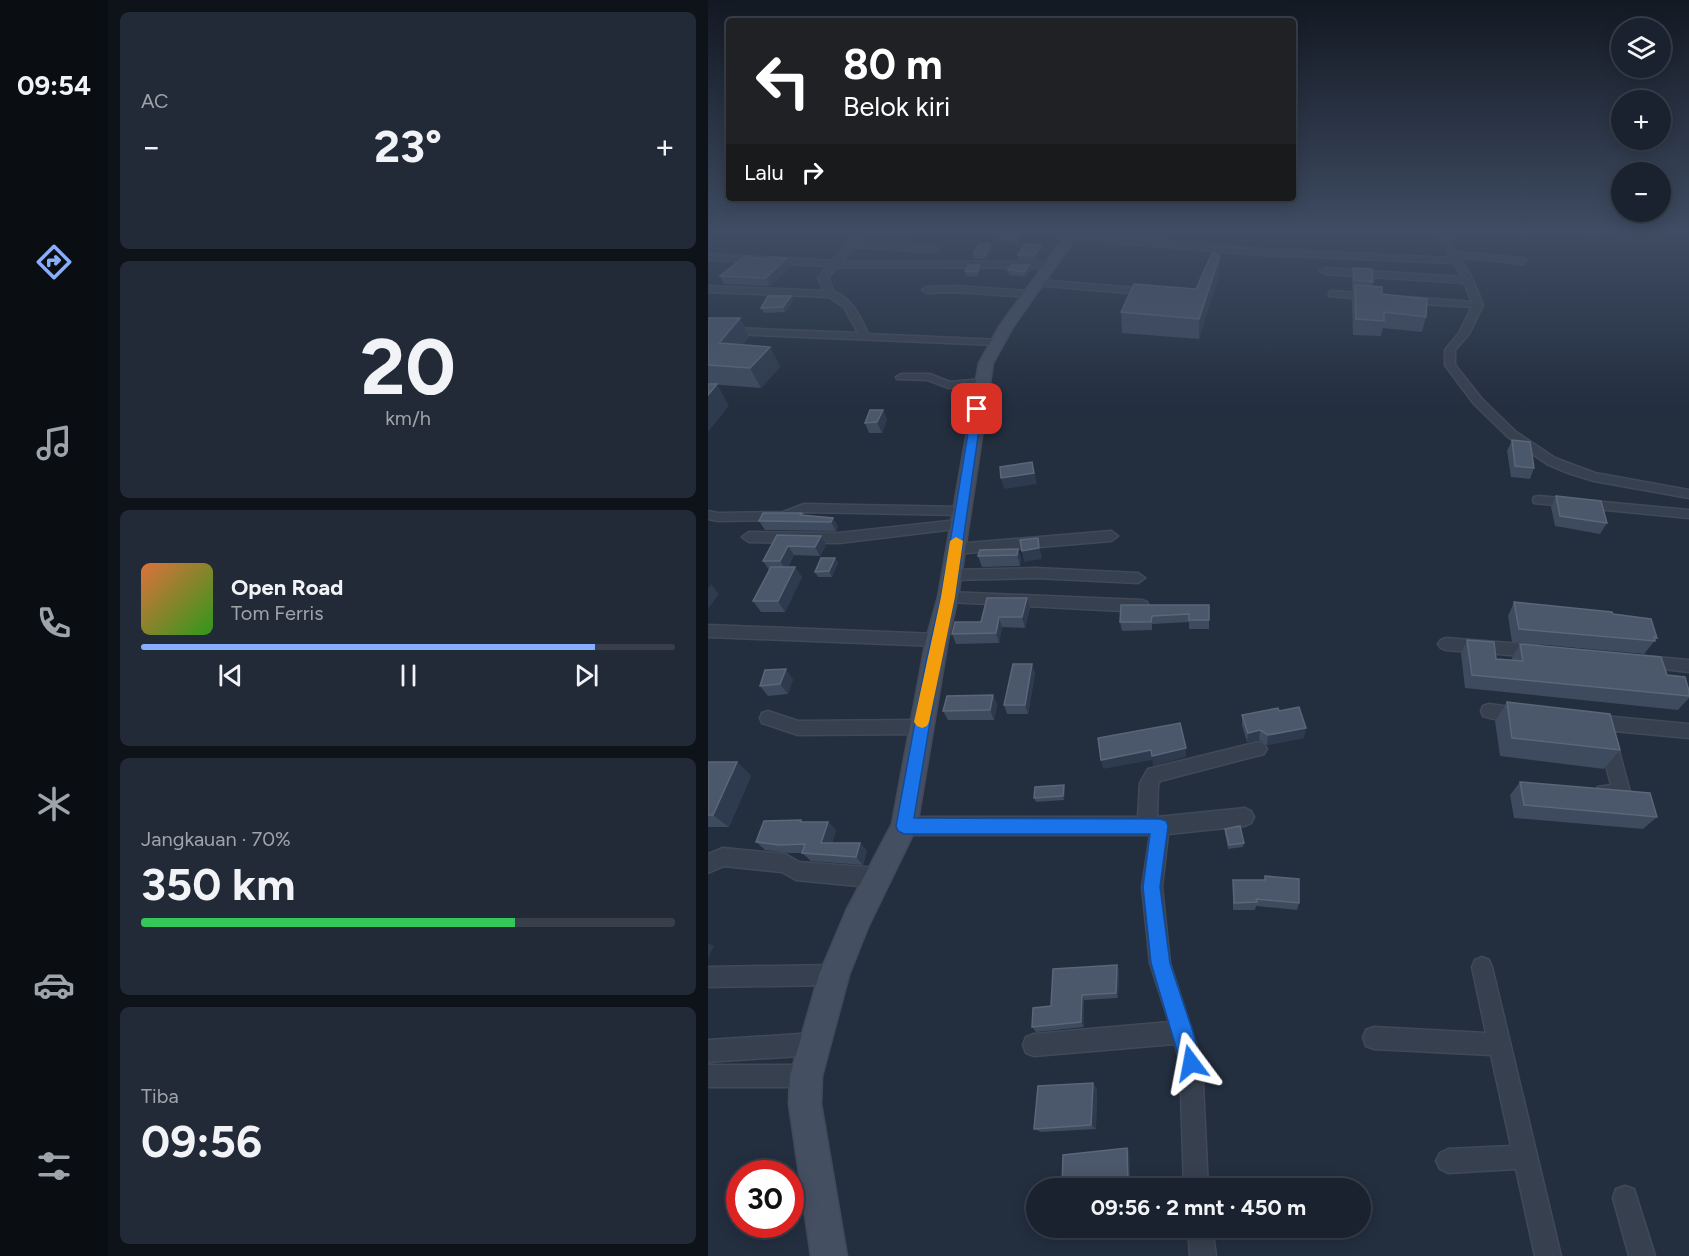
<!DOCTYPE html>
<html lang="id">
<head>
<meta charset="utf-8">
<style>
	:root { --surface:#1a222f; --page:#232a37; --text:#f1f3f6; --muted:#9fa4aa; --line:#383f4b; --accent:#87aefc }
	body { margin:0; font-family:Figtree,sans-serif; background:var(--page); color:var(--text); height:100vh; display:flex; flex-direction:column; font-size:22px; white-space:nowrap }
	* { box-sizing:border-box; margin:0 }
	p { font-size:20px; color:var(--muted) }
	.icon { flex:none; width:33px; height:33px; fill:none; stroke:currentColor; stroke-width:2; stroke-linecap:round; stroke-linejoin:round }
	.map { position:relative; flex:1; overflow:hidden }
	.side { display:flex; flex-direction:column; gap:12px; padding:12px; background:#0e131a; width:600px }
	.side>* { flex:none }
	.hud { position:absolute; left:18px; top:18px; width:570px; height:183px; border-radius:6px; box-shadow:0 3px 15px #0003,0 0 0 2px var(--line); background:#202124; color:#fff; overflow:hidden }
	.buttons { position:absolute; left:903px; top:18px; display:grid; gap:12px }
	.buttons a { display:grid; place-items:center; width:60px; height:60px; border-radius:50%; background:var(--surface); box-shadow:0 3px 15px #0003,0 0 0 2px var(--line); font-size:30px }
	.speed { position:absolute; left:18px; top:1160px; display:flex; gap:12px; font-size:30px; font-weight:700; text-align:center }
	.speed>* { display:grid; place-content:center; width:78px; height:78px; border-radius:50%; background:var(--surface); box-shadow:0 3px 15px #0003,0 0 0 2px var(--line); line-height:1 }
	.speed .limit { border:9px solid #d22; background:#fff; color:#111 }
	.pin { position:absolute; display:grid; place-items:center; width:51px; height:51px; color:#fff; margin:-26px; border-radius:12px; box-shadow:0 3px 9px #0006 }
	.me { position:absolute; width:66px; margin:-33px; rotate:347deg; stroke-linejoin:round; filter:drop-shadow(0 0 4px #0008) }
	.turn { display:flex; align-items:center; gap:21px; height:126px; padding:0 18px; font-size:27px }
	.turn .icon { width:78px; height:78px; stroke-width:2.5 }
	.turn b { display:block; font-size:42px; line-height:51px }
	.then { display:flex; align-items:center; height:57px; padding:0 18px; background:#0003; gap:12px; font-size:22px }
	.big { font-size:45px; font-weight:700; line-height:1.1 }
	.side .widget { flex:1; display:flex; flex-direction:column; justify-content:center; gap:9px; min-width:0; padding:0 21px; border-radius:9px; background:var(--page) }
	.side .dial { align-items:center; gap:0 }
	.dial b { font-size:78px; line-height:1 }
	.song { display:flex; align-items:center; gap:18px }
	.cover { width:72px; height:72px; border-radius:9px; background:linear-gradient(135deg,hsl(20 70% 55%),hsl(110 70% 35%)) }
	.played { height:6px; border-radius:3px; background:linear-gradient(90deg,var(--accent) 85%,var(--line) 85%) }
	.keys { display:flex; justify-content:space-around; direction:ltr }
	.heat { display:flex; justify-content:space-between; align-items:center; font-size:33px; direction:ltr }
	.charge { height:9px; border-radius:4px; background:linear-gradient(90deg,#34c759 70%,var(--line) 0) }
	.trip { position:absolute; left:318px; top:1178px; width:345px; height:60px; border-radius:30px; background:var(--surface); box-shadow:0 3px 15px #0003,0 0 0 2px var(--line); font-weight:700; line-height:60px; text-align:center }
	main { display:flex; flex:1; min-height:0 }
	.tab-bar { display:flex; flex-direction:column; width:108px; justify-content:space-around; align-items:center; background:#0a0e13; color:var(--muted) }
	.tab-bar .icon { width:42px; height:42px }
	.tab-bar .on { color:var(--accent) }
	.tab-bar b { font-size:27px; color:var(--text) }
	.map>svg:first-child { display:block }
</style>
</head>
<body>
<main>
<nav class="tab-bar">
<b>09:54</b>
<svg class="icon on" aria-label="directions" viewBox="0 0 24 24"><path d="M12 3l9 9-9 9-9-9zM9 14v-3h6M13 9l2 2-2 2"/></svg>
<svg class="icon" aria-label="music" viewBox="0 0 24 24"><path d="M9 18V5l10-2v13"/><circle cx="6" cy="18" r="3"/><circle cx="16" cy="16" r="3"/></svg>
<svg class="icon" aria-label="phone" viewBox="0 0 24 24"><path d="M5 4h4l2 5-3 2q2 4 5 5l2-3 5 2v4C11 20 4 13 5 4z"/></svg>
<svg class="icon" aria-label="climate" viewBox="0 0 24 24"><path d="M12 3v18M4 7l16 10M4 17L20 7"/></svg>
<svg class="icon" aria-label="car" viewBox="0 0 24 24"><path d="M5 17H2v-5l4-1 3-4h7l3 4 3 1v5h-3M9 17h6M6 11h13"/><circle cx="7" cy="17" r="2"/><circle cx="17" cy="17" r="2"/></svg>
<svg class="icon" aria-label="filters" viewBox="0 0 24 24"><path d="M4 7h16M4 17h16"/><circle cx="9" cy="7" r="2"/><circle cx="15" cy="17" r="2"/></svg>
</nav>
<section class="side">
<div class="widget"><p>AC</p>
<div class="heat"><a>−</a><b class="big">23°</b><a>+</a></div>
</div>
<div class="widget dial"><b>20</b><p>km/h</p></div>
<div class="widget">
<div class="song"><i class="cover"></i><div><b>Open Road</b><p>Tom Ferris</p></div></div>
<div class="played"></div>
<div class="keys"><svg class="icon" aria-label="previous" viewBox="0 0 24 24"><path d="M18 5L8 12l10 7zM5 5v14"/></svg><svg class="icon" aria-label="pause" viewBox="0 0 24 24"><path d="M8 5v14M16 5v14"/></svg><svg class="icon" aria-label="next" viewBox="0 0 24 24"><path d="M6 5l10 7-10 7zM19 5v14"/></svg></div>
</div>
<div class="widget"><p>Jangkauan · 70%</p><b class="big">350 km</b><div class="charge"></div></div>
<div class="widget"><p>Tiba</p><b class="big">09:56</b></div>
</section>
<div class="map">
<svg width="981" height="1256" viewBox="0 0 981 1256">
	<rect width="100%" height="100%" fill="#232e3f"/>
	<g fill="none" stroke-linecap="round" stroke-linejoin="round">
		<defs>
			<path id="street" d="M153 230H162L152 242 225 246 229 249 225 252 147 247 133 261 343 262 347 265 343 268 129 267 120 278 126 292C145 299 152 317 160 334L293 340V344L289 345 0 333V327L150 333 136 307 121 297 0 292V286L116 291 110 278 119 266 0 260V254L124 261Z
				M727 230H735L748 252 814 258 818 261 814 264 751 257 765 280 775 305 761 334 747 350V365L774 399 808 432 847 458 887 473 981 490V498L886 481 860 473 839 464 800 437 766 404 737 365V350L751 333 764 307 699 303 694 300 699 297 764 302 756 283 617 274 612 271 617 268 754 277 746 263 553 255 362 239 358 236 362 233 553 249 743 258Z
				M879 230H894L883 233Z
				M329 280 443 289 448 292 443 295 326 285 324 283Z
				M246 286 320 291 325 294 320 297 246 292 219 293 214 290 219 287Z
				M624 291 666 294 671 297 666 300 621 296V292Z
				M193 374H222L242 382 274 379 279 382 274 385 241 388 220 380 189 379 188 377Z
				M831 496 981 510V518L826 503 825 500 826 497Z
				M96 504 253 507 260 511 253 515 97 512 76 520 10 521 0 519V511L10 513 75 512Z
				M250 520 257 525 255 528 131 543 41 542 34 537 41 532 131 533Z
				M403 531 410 536 403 541 247 554 240 549 247 544Z
				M328 568 430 573 437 578 430 583 328 578 243 580 236 575 243 570Z
				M240 592 434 600 439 602 441 606 439 610 434 612 240 602 235 601 233 597 235 593Z
				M0 625 229 634 234 636 237 640 234 644 229 646 0 637Z
				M738 638 829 645 834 647 837 651 834 655 829 657 738 650 733 648 730 644 733 640Z
				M936 656 981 660V672L930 666 928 662 930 658Z
				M781 704 817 709 819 714 817 719C805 723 787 720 775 716L773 711 775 706Z
				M60 711 90 721 213 720 219 722 221 727 219 732 213 734 90 735 54 723 52 718 54 713Z
				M885 715 981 724V738L885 729 879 727 877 722 879 717Z
				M900 733 906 735 908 740 922 792 919 798 910 802 890 799 887 793 890 787 903 785 892 740 894 735Z
				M550 742 556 744 559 749 556 754 452 781 450 785 449 817 537 808 543 811 546 817 543 823 537 826 460 834 454 887 462 963 494 1063 500 1188H476L472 1063 467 1044 326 1056 318 1053 315 1045 318 1037 326 1034 461 1022 442 963 434 887 442 835H196L190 832 187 826 190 820 196 817H430L432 783 440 769Z
				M15 848 77 854 91 862 171 868 178 871 181 878 178 885 171 888 88 880 74 872 16 866 0 873V854Z
				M774 957 781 960 784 967 853 1256H827L808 1169 740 1173 732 1169 728 1161 732 1153 740 1149 803 1146 783 1055 666 1049 658 1046 655 1038 658 1030 666 1027 778 1033 764 967 767 960Z
				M126 965 133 968 136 975 133 982 126 985 0 987V967Z
				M107 1033 115 1036 118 1044 115 1052 107 1055 0 1062V1040Z
				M0 1065H98L106 1068 109 1076 106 1084 98 1087H0Z
				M917 1186 926 1189 947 1256H921L905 1198 908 1189Z
				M480 1227H504L508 1256H482Z"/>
			<path id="secondary" d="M361 230H373L305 327 285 363 250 597 240 640 209 826 160 927 141 975 114 1076 113 1104 139 1256H103L81 1104 82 1076 111 975 139 909 184 824 218 640 230 597 271 363 291 327Z"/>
		</defs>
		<use href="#street" stroke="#414958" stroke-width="3"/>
		<use href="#secondary" stroke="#414958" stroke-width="3"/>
		<use href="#street" fill="#37404f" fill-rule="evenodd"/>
		<use href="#secondary" fill="#454f62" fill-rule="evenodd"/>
	</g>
	<path fill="#3e4a5e" d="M168 230H203L196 239 167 237 166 232Z
		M296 230H319L310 243 291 241 290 236Z
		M333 245 334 250 328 260H311L310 255Z
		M284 248 279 259H266L265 254Z
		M512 255 511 275 491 339 414 333 413 312 488 289Z
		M79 258 83 266 62 286 16 284 12 276 58 259Z
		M321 265 322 270 318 277 301 275 300 270Z
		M645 268 665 282 664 287 674 294 718 317 714 332 675 328 673 336 645 335 644 301 646 290H644V278Z
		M273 270 270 277 258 276 257 271Z
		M83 296 85 301 77 312 56 313 53 308Z
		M0 318H32L41 337 35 345 62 347 72 367 53 388 0 384Z
		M175 410 179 420 174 433H161L157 423Z
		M804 440 826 468 822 479 803 477 799 451Z
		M848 496 899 523 892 534 847 526 843 507Z
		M95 516 125 518 130 527 128 531 57 530 51 521Z
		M69 535 118 545 112 556 86 555 80 567H87L94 577 77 612H53L45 601 61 570 55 561Z
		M310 549 313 560 312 566 274 567 270 556Z
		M127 558 130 563 124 577H110L107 572Z
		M806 602 905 614 949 638 936 654 804 642 800 616Z
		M413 605H501V629H481V622L444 624V630L414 631 412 622Z
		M322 608 317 628 294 627 291 643 248 644 244 634 273 622Z
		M759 640 788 659 804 661V658L812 644 959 675 981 691V698L970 710 757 688 753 654Z
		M324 664 327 674 320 714H299L296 705Z
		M85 679 80 694 60 696 52 686Z
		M285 695 289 705 286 720H240L235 711Z
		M799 702 912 750 896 769 792 756 787 721Z
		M571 711 596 738 559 745 551 740 539 742 534 725V715Z
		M0 762H29L43 776 21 827H0Z
		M812 782 949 817 935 829 806 818 802 795Z
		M356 785 357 789 356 800 328 802 326 798Z
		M95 822H120L128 830 124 843H152L159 851 155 865 103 861 94 853H80L57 850 48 842Z
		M517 829 536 843 535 847 520 849 517 833Z
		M525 880 591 903 589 910 548 906 547 910H525Z
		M409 965 411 971 410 998 376 1000V1027L328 1032 324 1027 343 1006Z
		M389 1088 388 1129 333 1132 326 1129Z
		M421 1150 422 1182 364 1188H354Z"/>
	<path fill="#2e3a4d" d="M198 230H203L196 239 194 234Z
		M315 230H319L310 243 309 238Z
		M283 244 284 248 279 259 277 255Z
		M333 245 334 250 328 260 327 255Z
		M512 255 511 275 491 339V319Z
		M79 258 83 266 62 286 58 278Z
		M272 265 273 270 270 277 269 272Z
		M321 265 322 270 318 277 317 272Z
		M83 296 85 301 77 312 75 307Z
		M32 318 41 337 22 363 11 343Z
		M62 347 72 367 53 388 42 368Z
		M9 384 21 406 0 432V395Z
		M175 410 179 420 174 433 169 422Z
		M324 462 329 484 296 489 293 478Z
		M125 518 130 527 128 531 123 522Z
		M113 536 118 545 112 556 107 547Z
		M330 538 334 559 316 562 314 551Z
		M80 546 86 555 78 570 72 561Z
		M310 549 313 560 312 566 309 555Z
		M127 558 130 563 124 577 121 571Z
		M87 567 94 577 77 612 70 601Z
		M3 584 11 594 0 609V588Z
		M319 598 322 608 317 628 314 617Z
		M291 617 294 627 291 643 288 633Z
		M324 664 327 674 320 714 317 705Z
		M78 669 85 679 80 694 72 684Z
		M285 695 289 705 286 720 282 710Z
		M598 728 596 738 559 745 560 735Z
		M552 730 551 740 539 742 540 733Z
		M478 748V757L445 766 444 756Z
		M443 750 444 760 395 769 393 760Z
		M29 762 43 776 21 827 5 815Z
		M356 785 357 789 356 800 355 796Z
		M120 822 128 830 121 851 113 843Z
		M152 843 159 851 155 865 148 857Z
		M0 943 6 946 0 958Z
		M409 965 411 971 410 998 408 993Z
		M374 995 376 1000V1027L373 1022Z
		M385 1083 389 1088 388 1129 383 1125Z
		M419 1148 421 1150 422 1182 420 1181Z"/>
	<path fill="#4b576a" stroke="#5b6679" stroke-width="1.5" d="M168 230H198L194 234 166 232Z
		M296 230H315L309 238 290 236Z
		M271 243 283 244 277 255 265 254Z
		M317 244 333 245 327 255H310Z
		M504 253 512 255 491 319 413 312 426 284 488 289Z
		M36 257 58 259 61 257 79 258 58 278 12 276Z
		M260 265H272L269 272 257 271Z
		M303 265H321L317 272 300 270Z
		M645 268 664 269 665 282 646 280Z
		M647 285 674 287V294L719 299 718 317 676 312V321L648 319Z
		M60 296H83L75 307 53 308Z
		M0 318H32L11 343 62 347 42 368 0 365Z
		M0 384H9L0 395Z
		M162 410H175L169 422 157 423Z
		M804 440 822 442 826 468 807 466Z
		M324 462 326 473 293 478 292 467Z
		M848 496 893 501 899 523 852 516Z
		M55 513H94L92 515 125 518 123 522 51 521Z
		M69 535 113 536 107 547 80 546 72 561H55Z
		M330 538 331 548 314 551 312 540Z
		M310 549 309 555 270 556 272 550Z
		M113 558H127L121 571 107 572Z
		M63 567H87L70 601H45Z
		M279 598H319L314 617H291L288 633 244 634 247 622H273Z
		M806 602 904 612 905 614 943 619 949 638 946 637 947 641 811 629Z
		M413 605H501V620H481V614L444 616 443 622H412Z
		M759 640 786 642 788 659 815 661 812 644 953 657 959 675 977 677 981 691V696L764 675Z
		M305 664H324L317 705H296Z
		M78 669 72 684 52 686 57 670Z
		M285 695 282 710 235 711 239 696Z
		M799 702 902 714 912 750 804 738Z
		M591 707 598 728 560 735 552 730 540 733 534 715 570 708 571 711Z
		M472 723 478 748 444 756 443 750 393 760 390 738Z
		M0 762H29L5 815H0Z
		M812 782 942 793 949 817 816 805Z
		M356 785 355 796 326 798 327 787Z
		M93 820V822H120L113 843H152L148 857 94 853 97 844 71 845 48 842 56 821Z
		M532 826 536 843 521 845 517 829Z
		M557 876 591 879V903L548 899 549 902 526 903 525 880H557Z
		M409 965 408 993 374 995 373 1022 324 1027 325 1008 343 1006 345 969Z
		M385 1083 383 1125 326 1129 330 1086Z
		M419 1148 420 1181 354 1188 355 1155Z"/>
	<linearGradient id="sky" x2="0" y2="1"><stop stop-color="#131923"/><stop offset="0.57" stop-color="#3f4c63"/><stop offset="1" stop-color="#3f4c63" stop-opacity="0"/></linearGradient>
	<rect width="981" height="406" fill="url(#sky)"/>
	<path fill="#1a73e8" stroke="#114b97" stroke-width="1.5" d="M269 406 274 409 247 597 232 662 206 818 452 819 458 821 460 826 452 887 462 963 485 1032 493 1063 490 1071 483 1073 475 1071 443 963 435 887 442 834H196L190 831 188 826 218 662 233 597 264 409Z"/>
	<path fill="#f59e0b" d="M248 537 255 541 247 597 221 722 219 726 214 728 209 726 206 722 233 597 242 541Z"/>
</svg>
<div class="buttons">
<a><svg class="icon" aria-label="layers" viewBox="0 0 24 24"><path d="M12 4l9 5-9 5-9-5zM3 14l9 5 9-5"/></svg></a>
<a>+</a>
<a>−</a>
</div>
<div class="speed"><div class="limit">30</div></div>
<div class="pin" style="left:269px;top:409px;background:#d93025"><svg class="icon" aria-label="arrive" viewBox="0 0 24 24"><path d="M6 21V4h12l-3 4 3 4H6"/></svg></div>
<svg class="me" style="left:483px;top:1063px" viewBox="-20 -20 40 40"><path d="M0-17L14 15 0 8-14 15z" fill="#1a73e8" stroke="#fff" stroke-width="4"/></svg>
<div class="trip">09:56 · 2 mnt · 450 m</div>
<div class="hud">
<div class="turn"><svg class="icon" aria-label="left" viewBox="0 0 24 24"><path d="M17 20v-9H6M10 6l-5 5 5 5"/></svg><div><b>80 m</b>Belok kiri</div></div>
<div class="then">Lalu<svg class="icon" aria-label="right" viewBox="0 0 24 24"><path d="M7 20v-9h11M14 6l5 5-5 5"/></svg></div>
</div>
</div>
</main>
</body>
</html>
